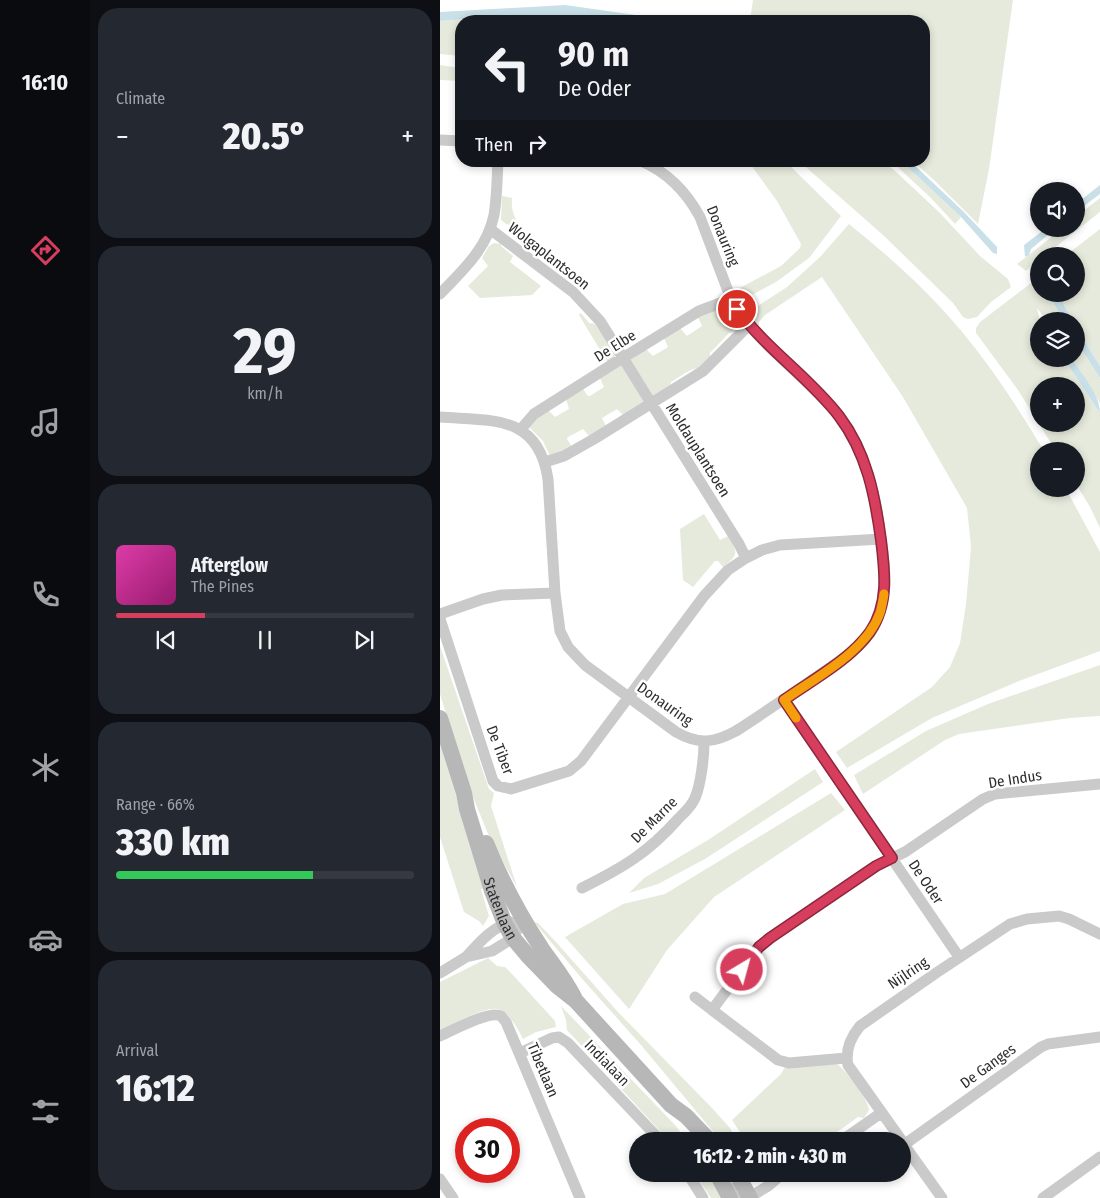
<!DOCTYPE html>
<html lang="en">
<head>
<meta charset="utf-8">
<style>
	:root { --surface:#171b24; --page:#242831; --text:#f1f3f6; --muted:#9ea1a6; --line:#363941; --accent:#d73d5d }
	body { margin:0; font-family:"Fira Sans Condensed",sans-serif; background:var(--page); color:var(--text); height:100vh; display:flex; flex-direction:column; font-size:19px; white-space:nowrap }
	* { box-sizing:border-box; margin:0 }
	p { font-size:16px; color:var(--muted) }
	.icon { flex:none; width:28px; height:28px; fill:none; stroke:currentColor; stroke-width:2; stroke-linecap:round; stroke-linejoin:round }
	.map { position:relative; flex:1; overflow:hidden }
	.panel { display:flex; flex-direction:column; gap:8px; padding:8px; background:#0d0f14; width:350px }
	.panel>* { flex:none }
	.hud { position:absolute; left:15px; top:15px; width:475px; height:152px; border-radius:20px; box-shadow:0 2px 8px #0003; background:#171b24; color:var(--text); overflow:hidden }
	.controls { position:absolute; left:590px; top:182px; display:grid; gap:10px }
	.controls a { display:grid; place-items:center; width:55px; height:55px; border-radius:50%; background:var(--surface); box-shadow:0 2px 8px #0003; font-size:25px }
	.speed { position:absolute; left:15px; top:1118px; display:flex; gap:10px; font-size:25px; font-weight:700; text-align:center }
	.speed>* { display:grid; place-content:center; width:65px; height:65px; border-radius:50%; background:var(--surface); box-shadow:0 2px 8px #0003; line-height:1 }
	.speed .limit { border:8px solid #d22; background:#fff; color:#111 }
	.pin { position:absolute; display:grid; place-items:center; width:42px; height:42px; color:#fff; margin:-21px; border:2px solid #fff; border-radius:50%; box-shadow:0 1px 5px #0007 }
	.me { position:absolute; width:55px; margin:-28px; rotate:37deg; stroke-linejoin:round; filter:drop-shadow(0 0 4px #0008) }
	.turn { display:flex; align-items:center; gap:18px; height:105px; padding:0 20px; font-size:22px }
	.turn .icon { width:65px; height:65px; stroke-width:2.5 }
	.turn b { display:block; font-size:35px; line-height:42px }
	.then { display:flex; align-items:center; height:48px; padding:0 20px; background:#0003; gap:10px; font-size:19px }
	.big { font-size:38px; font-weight:800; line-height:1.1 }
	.panel .card { flex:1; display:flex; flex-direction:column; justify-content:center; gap:8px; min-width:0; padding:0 18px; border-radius:20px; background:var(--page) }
	.panel .dial { align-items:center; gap:0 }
	.dial b { font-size:65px; line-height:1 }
	.song { display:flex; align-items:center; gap:15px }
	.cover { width:60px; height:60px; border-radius:8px; background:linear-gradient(135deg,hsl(320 70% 55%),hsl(320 70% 35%)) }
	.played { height:5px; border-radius:2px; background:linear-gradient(90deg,var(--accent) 30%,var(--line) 30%) }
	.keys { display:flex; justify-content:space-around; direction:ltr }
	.heat { display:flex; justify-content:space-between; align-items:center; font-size:28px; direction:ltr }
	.charge { height:8px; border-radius:4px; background:linear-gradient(90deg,#34c759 66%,var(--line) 0) }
	.trip { position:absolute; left:189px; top:1132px; width:282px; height:50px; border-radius:25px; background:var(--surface); box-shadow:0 2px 8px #0003; font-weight:800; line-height:50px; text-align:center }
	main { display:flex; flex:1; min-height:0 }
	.tabs { display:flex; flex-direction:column; width:90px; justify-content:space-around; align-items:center; background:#090b0e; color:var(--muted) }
	.tabs .icon { width:35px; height:35px }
	.tabs .selected { color:var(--accent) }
	.tabs b { font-size:22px; color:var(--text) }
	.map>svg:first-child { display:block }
</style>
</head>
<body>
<main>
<nav class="tabs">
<b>16:10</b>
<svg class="icon selected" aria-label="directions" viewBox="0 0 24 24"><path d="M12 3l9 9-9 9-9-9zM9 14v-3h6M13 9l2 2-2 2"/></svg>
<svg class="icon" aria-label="music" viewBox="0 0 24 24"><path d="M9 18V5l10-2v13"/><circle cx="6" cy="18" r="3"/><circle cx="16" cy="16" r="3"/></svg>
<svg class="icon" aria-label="phone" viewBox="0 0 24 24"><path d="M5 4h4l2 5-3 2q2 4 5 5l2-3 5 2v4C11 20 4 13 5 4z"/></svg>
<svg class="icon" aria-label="climate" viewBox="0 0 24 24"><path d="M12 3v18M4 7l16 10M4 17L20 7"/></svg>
<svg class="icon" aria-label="car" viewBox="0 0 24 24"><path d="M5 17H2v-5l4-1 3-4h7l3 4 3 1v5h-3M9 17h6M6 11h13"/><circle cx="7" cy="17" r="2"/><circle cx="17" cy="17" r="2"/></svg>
<svg class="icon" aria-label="filters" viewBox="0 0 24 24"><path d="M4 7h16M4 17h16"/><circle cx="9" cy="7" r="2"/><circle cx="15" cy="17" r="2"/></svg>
</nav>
<section class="panel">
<div class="card"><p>Climate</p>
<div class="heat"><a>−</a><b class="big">20.5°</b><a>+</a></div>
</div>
<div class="card dial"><b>29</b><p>km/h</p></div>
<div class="card">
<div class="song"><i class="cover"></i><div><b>Afterglow</b><p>The Pines</p></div></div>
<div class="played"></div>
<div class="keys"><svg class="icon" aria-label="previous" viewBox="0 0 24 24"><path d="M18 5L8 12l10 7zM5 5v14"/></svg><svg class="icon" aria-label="pause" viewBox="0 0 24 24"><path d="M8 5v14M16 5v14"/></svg><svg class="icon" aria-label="next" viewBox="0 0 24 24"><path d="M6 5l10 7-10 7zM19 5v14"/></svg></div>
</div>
<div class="card"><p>Range · 66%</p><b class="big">330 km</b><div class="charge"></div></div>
<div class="card"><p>Arrival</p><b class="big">16:12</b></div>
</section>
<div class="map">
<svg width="660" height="1198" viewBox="0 0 660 1198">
	<rect width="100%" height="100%" fill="#fff"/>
	<path fill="#e5eadc" d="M313 0H573L549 169 538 224 496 182 473 161H484V21H310Z
		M85 15 148 16 182 21H21V56L0 54V21Z
		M0 65 21 68V81L0 80Z
		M308 161H345L401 216 369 258 336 282 304 299 298 289 341 266 360 248 361 244 337 201Z
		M359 161H443L455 171 499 212 540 256 568 279 571 287 551 302 537 317 528 319 523 317 513 303 443 235Z
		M451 161H461L521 217 515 224 490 197Z
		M62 196 72 198C71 209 74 219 81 227L66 224 61 220Z
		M660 198V212L604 256H599V260L586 271 577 264 622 229H636V217Z
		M409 224C441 250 474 278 502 309 542 352 574 401 604 451H599V489H626L660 552V651L579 681 492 718 407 768 396 752 492 687 510 667 520 643 526 604 531 547 527 508 463 397 382 277 325 315 319 322V328L307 313 347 287 380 257Z
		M660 229V366L636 328V321H632L621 299 612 294H636V256H625Z
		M54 243 61 244V246L73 256 70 262 101 286 92 295 40 298 28 286 48 266 42 258 49 246Z
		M599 277V294H611L614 304 624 321H607L597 308 600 321H599V359H624L660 413V528L650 507 636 484V451H616L599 424H636V386H599V424L578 390 536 333V328L540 322Z
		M281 307 286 321 297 331 289 333 270 353V359L261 368C251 367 240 377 231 382L230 388 214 397 190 360 206 349 213 356 228 347 224 338 240 328 247 336 262 326 258 317Z
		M141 313 149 323 155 324 175 352 174 359 168 363 139 315Z
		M636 341 660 378V403L632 359H636Z
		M181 365 206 401 184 416 177 409 162 418 167 428 150 437 143 429 128 437 127 439 132 447 110 456 103 441 89 427 96 417 108 410 115 417 129 409 126 399 143 389 148 396H150L164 387 160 378Z
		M264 514 280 540 288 536C298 552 299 555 283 567L278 561H275L253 587 243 580 240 529Z
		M0 646 49 789 54 793 51 806 77 887 51 841 28 785 0 694Z
		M660 665V716L630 718 519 734 505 740 423 794 414 775 486 731 548 704Z
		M0 744 45 888 41 889 49 916 43 926 39 921 24 912 0 837Z
		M375 769 383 782 265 859 218 884 189 893 204 878 268 840Z
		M391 793 405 810 274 897 227 950 189 1009 125 937 183 904 225 894Z
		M94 922 98 923 116 942 177 1011 272 1108 290 1128 298 1141H281L201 1045 144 981Z
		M48 958 57 966 65 967 72 974 115 1021 116 1027 96 1032 83 1039C78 1029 69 1012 58 1009 44 1006 14 1024 0 1030V982Z
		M121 1006 235 1125 247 1141H229L127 1030 126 1020Z
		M397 1064C406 1070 428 1099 429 1110L424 1118 418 1117 390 1137 391 1141 386 1139 381 1141H306L292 1120 341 1074 345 1067Z
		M255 1174H270L284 1198H271Z"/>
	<path fill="#c9e0e8" d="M125 5 196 15 222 21H182L148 16 85 15 0 21V12Z
		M461 161H470L524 212 557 247V254L553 253 521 217Z
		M660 185V194L636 212V204Z
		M605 229H615L591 249 589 255 585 257 584 245Z
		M611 294 621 299 632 321H624L614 304Z
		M636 328 660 366V378L636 341Z
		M624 359H632C642 375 660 394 660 413Z"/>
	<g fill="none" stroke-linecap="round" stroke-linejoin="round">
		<path stroke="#cacaca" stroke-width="11" d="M0 140 21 141
			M50 229 133 292 160 321 299 544 306 558 322 550 340 545 441 539
			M0 294C22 271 47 249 54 215 57 198 57 179 58 161
			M0 417C52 421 98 414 108 479L115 593 120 631 128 647 145 665 236 732C259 745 274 743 296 731 324 713 351 694 378 676 390 667 404 659 415 649 426 639 436 625 440 612 449 583 443 554 439 525 434 487 423 447 399 416 366 375 317 345 291 299L260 217C247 193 227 172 201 161
			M81 429 94 414 173 364 259 311 291 299
			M105 462 124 456 154 439 263 371 309 325
			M0 614 43 599 62 595 115 593
			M0 619 53 781 58 786 71 789 129 771 141 761 264 596 288 570 306 558
			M344 700 519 957
			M142 888C182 868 208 853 238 819 244 813 252 806 255 798 261 784 264 757 264 742
			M26 957C39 943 52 927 71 922
			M0 973 26 957 52 951 73 938 83 919
			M255 997 272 1010
			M0 1036C11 1031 50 1010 61 1016 61 1016 66 1022 66 1022L140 1198
			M80 1053 112 1038 119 1037 128 1043 221 1141
			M406 1058 349 1063 338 1060 272 1010 319 947 330 938 436 866 465 852 543 799 555 794 660 784
			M401 1141 441 1113
			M462 1141 408 1065C405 1051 411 1037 420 1026L496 973 570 924 587 919 619 916 629 919 660 934
			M462 1142 502 1198
			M465 1144 601 1047 608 1044 660 1037
			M248 1174 263 1198
			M0 1179 13 1198
			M296 1186 301 1179 317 1174
			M289 1197H310L328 1186 342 1174
			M603 1198 660 1157"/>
		<g stroke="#b7b7b7" stroke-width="16">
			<path id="s1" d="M0 718 24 793 27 809 52 891 65 924 73 938 89 957 117 986 136 1001 231 1105 246 1116 270 1141"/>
			<path d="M46 843C61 880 80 916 102 949 114 966 124 978 134 997"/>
			<path d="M277 1174 290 1198"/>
			<path d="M297 1174 310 1198"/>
		</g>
	</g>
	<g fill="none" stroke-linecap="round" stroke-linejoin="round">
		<defs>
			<path id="route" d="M297 309C326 349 369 377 399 416 427 453 435 496 441 540 445 572 449 604 430 632 410 660 372 680 344 700L452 858 436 866 330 938 319 947 302 970"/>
		</defs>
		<use href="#route" stroke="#8c283c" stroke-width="12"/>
		<use href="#route" stroke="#d73d5d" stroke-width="9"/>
		<path stroke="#f59e0b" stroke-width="9" d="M356 718 344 700C376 677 426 652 440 613 442 607 443 600 444 594"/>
	</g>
	<g text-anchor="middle" stroke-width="5" stroke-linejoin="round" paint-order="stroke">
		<g font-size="15" fill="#2d2d2d" stroke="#fff">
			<text transform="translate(283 236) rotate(68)" y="5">Donauring</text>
			<text transform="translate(109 256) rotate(38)" y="5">Wolgaplantsoen</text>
			<text transform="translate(175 346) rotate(-32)" y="5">De Elbe</text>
			<text transform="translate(258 450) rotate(58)" y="5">Moldauplantsoen</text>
			<text transform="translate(225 704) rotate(35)" y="5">Donauring</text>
			<text transform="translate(60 750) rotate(69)" y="5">De Tiber</text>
			<text transform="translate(575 779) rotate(-9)" y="5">De Indus</text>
			<text transform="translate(214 820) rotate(-45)" y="5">De Marne</text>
			<text transform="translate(486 882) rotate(56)" y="5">De Oder</text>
			<text dy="5" stroke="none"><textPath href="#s1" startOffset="200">Statenlaan</textPath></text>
			<text transform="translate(468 973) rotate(-34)" y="5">Nijlring</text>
			<text transform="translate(167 1063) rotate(46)" y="5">Indialaan</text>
			<text transform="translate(548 1066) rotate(-36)" y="5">De Ganges</text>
			<text transform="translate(103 1070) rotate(67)" y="5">Tibetlaan</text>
		</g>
	</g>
</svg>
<div class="controls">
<a><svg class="icon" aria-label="sound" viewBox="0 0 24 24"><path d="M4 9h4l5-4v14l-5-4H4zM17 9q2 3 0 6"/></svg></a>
<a><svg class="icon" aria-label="search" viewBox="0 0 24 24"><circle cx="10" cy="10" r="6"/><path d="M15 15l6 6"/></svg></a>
<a><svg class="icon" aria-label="layers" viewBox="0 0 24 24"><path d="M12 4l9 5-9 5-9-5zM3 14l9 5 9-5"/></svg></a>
<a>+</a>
<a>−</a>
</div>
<div class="speed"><div class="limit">30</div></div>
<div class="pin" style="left:297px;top:309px;background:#d93025"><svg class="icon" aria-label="arrive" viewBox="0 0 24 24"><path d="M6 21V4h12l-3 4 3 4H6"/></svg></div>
<svg class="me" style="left:302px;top:970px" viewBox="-20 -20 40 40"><circle r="17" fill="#d73d5d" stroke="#fff" stroke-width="3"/><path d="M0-11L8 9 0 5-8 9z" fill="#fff"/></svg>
<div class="trip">16:12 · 2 min · 430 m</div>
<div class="hud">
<div class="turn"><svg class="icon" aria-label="left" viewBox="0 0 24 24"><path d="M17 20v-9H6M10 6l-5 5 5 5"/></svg><div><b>90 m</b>De Oder</div></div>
<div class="then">Then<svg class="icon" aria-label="right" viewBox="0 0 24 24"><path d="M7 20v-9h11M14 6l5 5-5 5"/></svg></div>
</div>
</div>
</main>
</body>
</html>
